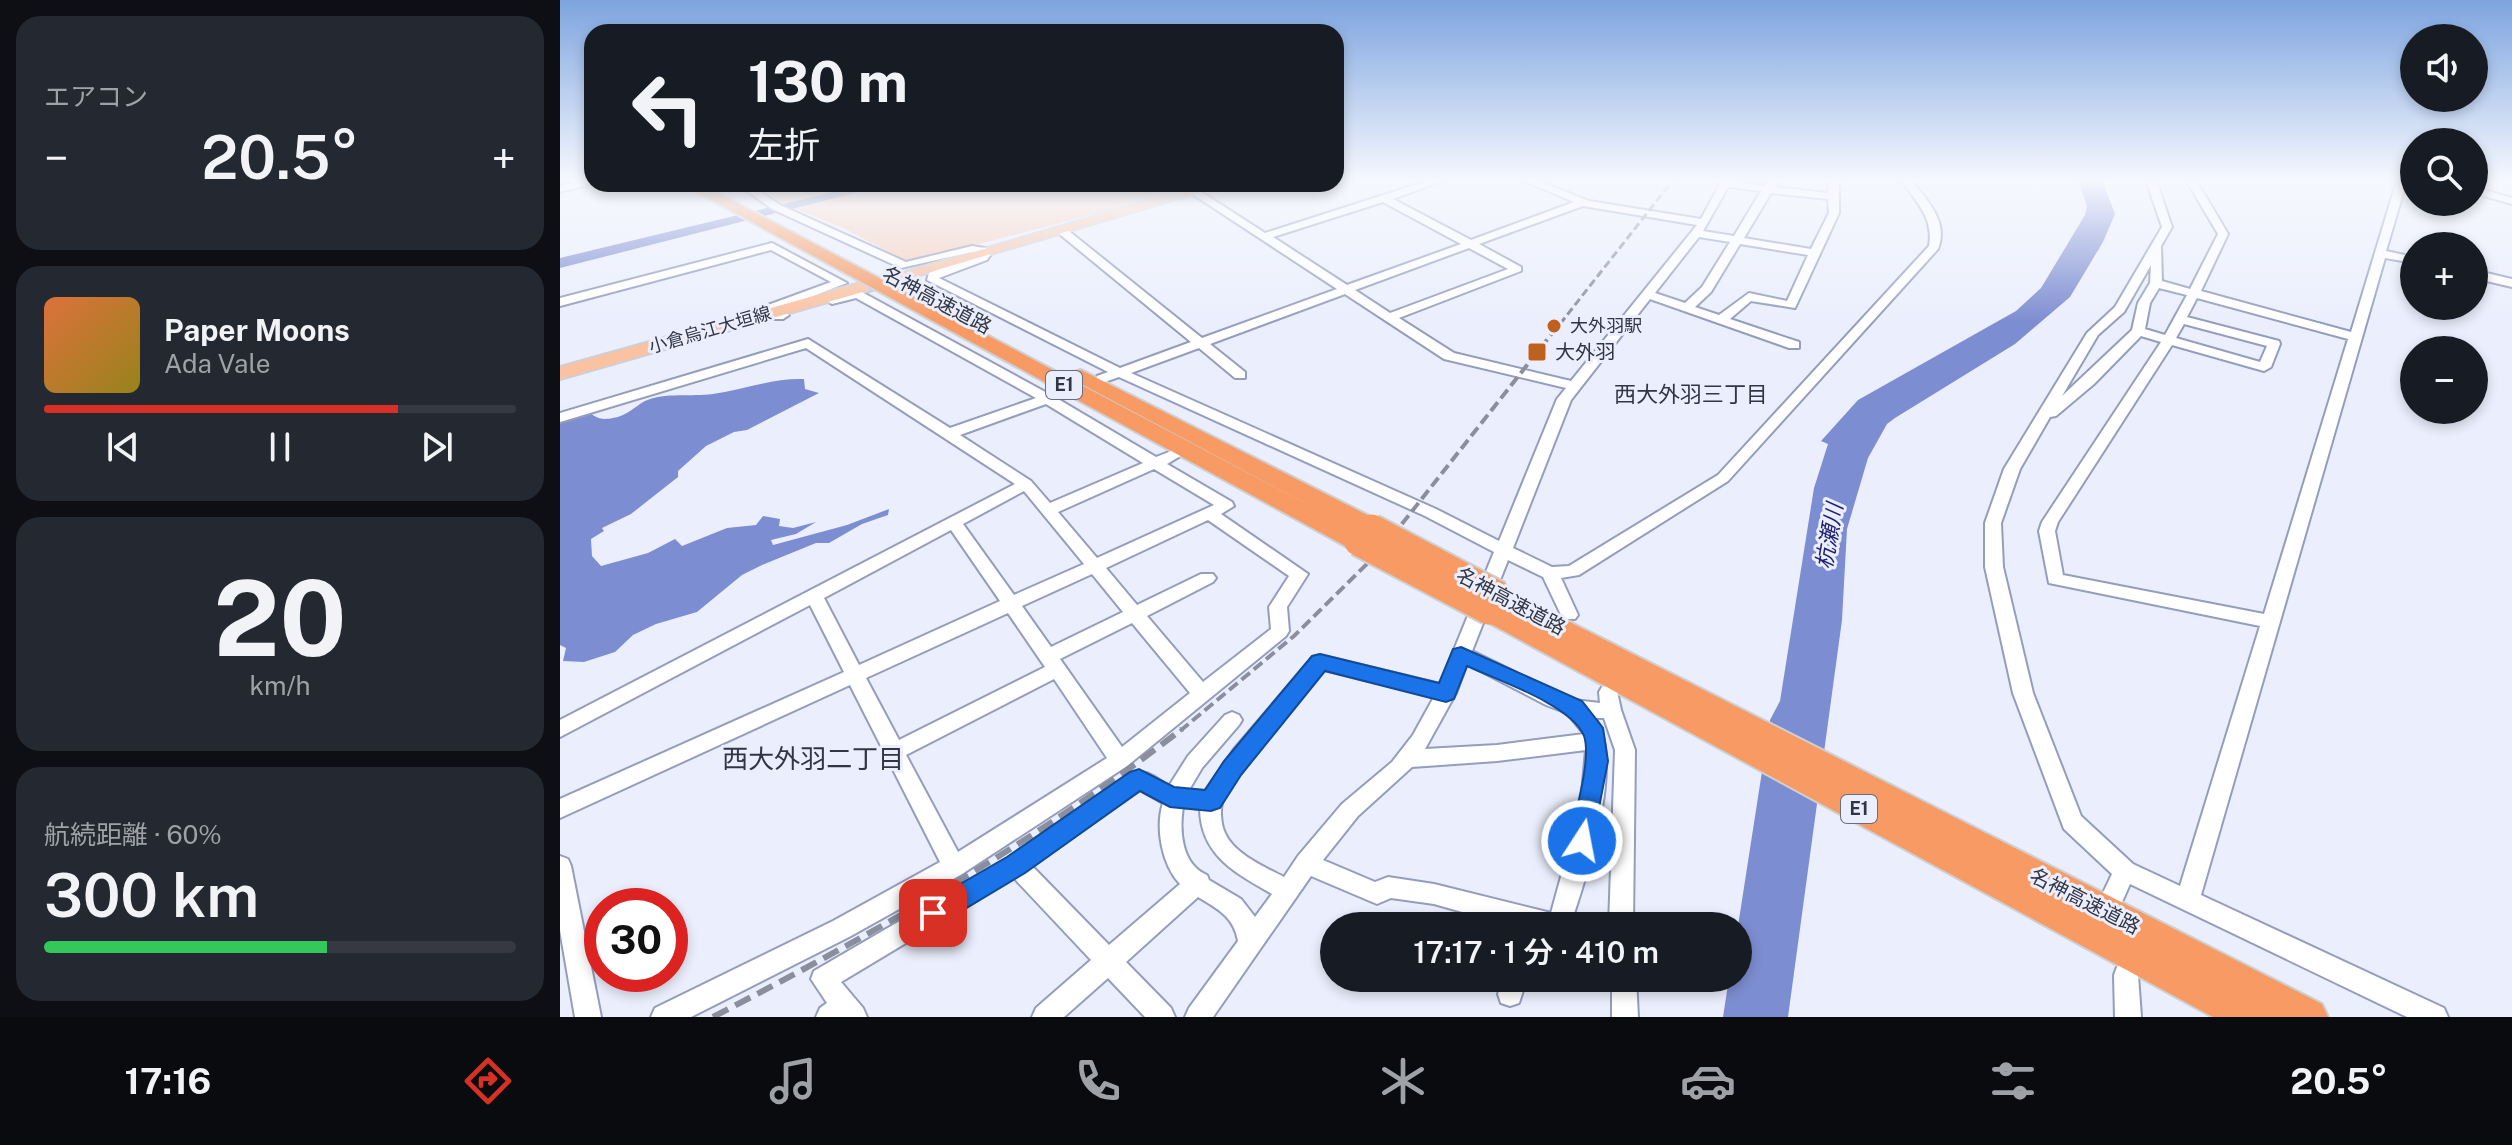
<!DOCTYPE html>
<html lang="ja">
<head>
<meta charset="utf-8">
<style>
	:root { --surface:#171b24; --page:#242831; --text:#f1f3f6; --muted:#9ea1a6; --line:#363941; --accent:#d93025 }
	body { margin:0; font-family:"Public Sans","Noto Sans JP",sans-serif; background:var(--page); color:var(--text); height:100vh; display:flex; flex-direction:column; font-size:30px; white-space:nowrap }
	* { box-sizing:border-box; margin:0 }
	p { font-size:26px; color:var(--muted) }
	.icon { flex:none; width:44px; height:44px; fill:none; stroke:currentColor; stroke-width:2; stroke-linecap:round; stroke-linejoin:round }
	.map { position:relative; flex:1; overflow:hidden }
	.details { display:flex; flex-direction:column; gap:16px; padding:16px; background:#0d0f14; width:560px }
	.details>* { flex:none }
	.top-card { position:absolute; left:24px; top:24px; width:760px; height:168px; border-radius:24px; box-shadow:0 4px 12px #0003; background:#171b24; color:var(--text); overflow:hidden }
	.buttons { position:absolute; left:1840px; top:24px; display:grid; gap:16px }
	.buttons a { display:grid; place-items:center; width:88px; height:88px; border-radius:50%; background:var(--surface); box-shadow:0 4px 12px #0003; font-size:40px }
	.speed { position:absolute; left:24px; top:888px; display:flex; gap:16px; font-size:40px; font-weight:700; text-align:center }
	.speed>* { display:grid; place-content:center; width:104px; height:104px; border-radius:50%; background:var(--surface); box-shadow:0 4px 12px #0003; line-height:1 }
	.speed .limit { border:12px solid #d22; background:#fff; color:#111 }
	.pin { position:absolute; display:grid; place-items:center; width:68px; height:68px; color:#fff; margin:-34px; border-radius:16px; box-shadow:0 4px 12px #0006 }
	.me { position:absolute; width:88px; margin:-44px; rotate:11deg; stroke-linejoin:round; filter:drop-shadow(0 0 6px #0008) }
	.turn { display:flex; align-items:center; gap:28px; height:168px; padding:0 32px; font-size:36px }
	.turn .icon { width:104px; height:104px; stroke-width:2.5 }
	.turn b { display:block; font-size:56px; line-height:68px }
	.big { font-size:60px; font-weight:600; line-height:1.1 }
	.details .card { flex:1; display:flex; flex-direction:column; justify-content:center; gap:12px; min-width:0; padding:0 28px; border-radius:24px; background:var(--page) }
	.details .dial { align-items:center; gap:0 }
	.dial b { font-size:104px; line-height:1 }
	.song { display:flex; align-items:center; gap:24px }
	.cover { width:96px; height:96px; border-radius:12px; background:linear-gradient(135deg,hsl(20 70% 55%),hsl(50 70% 35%)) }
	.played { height:8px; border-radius:4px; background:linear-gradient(90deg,var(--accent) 75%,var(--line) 75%) }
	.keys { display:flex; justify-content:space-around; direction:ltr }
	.heat { display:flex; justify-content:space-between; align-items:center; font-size:44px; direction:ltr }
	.charge { height:12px; border-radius:6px; background:linear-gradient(90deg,#34c759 60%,var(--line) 0) }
	.trip { position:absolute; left:760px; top:912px; width:432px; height:80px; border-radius:40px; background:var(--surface); box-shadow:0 4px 12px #0003; font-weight:600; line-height:80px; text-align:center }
	.tabs { display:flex; height:128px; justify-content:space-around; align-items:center; background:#090b0e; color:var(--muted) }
	.tabs .icon { width:56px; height:56px }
	.tabs .on { color:var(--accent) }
	.tabs b { font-size:36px; color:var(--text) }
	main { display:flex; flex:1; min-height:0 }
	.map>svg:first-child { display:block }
</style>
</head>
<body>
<main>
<section class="details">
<div class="card"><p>エアコン</p>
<div class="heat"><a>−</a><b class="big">20.5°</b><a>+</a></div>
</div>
<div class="card">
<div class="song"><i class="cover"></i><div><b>Paper Moons</b><p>Ada Vale</p></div></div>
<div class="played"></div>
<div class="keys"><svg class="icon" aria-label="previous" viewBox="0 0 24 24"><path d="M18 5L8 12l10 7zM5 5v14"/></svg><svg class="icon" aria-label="pause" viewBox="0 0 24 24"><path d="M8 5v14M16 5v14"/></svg><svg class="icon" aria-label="next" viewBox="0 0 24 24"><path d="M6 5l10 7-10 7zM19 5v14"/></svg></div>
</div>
<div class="card dial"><b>20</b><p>km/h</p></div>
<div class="card"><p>航続距離 · 60%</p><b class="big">300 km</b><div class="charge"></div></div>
</section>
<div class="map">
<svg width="1952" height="1017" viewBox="0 0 1952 1017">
	<rect width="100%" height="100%" fill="#ebeffd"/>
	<path fill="#f6cfba" d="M196 184H605L612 189 605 196 349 262 281 227 223 204Z"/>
	<path fill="#7d8dd1" d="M1518 180H1542L1555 214 1543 242 1510 297 1455 344 1335 418 1327 424 1308 458 1287 529 1282 620 1228 1017H1163L1169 978H1178V926L1210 720 1220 701 1254 488 1268 444 1261 441 1298 400 1456 311 1481 288 1525 215 1527 206Z
		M244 379 245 389 259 393 187 430 174 432 146 446 118 471V477L71 514 42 528 44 531 31 539 32 556 41 566 88 553 115 539 122 546 167 528 196 525 203 516 220 519 219 526 233 528 256 522 236 534 211 540 213 545 287 525 329 509 328 515 302 524 269 543H256L202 565 182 575 137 612 96 624 73 635 55 652 24 662 3 661 6 648 0 645V423L30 413C38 419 43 420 53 418 67 416 74 407 85 401 105 392 131 397 153 394 184 390 211 378 244 379Z"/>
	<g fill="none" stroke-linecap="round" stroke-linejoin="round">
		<path fill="#7d8dd1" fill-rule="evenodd" d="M306 184H330L0 268V258Z"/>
		<path stroke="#c6cad8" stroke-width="14" stroke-dasharray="14 7" stroke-linecap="butt" d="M502 394 542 379"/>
		<path stroke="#c6cad8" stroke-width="15" stroke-dasharray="15 8" stroke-linecap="butt" d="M300 288 344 275"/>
		<defs>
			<path id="minor" d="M24 180H32V184L0 192V186Z
				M870 180H885L833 199 911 240 1014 202 962 180H976L1029 201 1141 219 1162 180 1205 186 1208 180H1218L1214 187 1268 193 1269 180H1279V213L1235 308 1191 301 1170 319 1239 342V348H1229L1090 299 1011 400 953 548 992 567 1009 566 1158 475 1369 246C1374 218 1356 201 1341 180H1351C1367 200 1389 222 1378 249L1168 481 1019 575 1001 578 1018 615 1015 619H1003L983 577 948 560 912 651 1000 694 1014 700 1040 703 1039 692 1042 687 1049 685 1056 687 1061 710 1075 750 1073 926H1049L1055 750 1044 718H1035C1065 762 1026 878 1010 926H952L874 904 831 898 817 904 751 876 653 1017H625L629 1008 678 941C674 917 658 909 638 897L566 962 611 1008 615 1017H585L548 978 504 1017H472L476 1008 531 960 454 878 281 982 303 1008 307 1017H256L260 1008 267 1003 251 979 254 971 448 858 572 773C585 768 597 779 609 786L628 756 665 715 672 712 679 715 682 720 679 725 642 768 629 790 645 791 675 748 753 657 760 655 880 684 934 552 865 516 559 377 542 383 537 382V376L548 372 367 280 369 273 420 253 412 252 341 268 212 209 177 184H189L220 205 346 262 412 246 431 249 433 251 427 260 379 278 560 368 631 342 497 232V228H505L642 338 777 289 617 184H629L705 233ZM1168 187 1201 191 1174 236 1143 231ZM1211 193 1268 199 1269 213 1251 249 1184 238ZM823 202 901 244 787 285 713 237ZM1023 206 1137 225 1011 381 894 353 839 318 961 271V267L919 244ZM1139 237 1170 242 1142 287 1125 303 1095 293ZM1180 244 1248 255 1227 301 1189 293 1159 315 1135 307 1151 292ZM909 248 948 269 830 313 795 290ZM785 294 884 359 1006 388 997 399 939 541 876 509 571 373 639 348 675 378H685V372L650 344ZM907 664 986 705 1007 713 1024 734 937 745 865 749 896 693ZM764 670 874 697 853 735 832 762 782 804 738 856 724 877C705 867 674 854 665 833 661 825 660 811 662 803 670 772 741 697 764 670ZM1026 750 1021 804 991 913 874 884 828 877 815 882 763 860 798 816 852 767 937 761ZM580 790 603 803C595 828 602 865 620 884L549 945 472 866ZM623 807 640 809C641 856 676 873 712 894L695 917 681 899 649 880 647 875C622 865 619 832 623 807Z
				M1586 180H1596L1612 227 1601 246 1602 281 1630 289 1658 234 1626 180H1636L1668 234 1641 291 1791 332 1837 180H1847L1826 251 1854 257V263L1825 258 1641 895 1884 1008 1888 1017H1847L1570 884 1562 902 1554 905 1546 902 1542 895 1552 874 1504 829 1453 693 1425 567V523L1444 469 1527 333 1555 307 1602 227ZM1591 265 1590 283 1578 303 1572 330 1502 396 1538 335 1564 312ZM1599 288 1627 295 1605 335 1585 329 1590 303ZM1637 298 1788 339 1704 614 1503 575 1495 531 1498 522 1612 345 1704 371 1711 367 1720 344 1719 341 1627 317ZM1624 324 1707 346 1700 362 1616 338ZM1581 336 1601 342 1482 522 1479 531 1489 583 1700 626 1620 886 1573 864 1521 816 1473 693 1443 567 1441 523 1460 469 1490 417 1496 416 1534 384Z
				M1914 187 1952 198V204L1914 193Z
				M212 243 287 283 219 309 229 315 223 319H214L206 308 208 305 271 282 211 250 0 306V298Z
				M1914 270 1952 279V287L1914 278Z
				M298 290 489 394H498V399L596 457 614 450 619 452 622 455 607 464 672 502 674 506 661 514 748 574 727 607 729 631 726 636 567 766 402 874 289 937 131 1017H91L95 1008 273 921 380 862 290 685 0 818V799L284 672 250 605 0 737V720L455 484 246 348 0 422V413L248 339 390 428 476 398 296 298 272 304 266 300ZM486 404 583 463 490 503 471 481 400 435ZM594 469 654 505 537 558 498 512ZM464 491 524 564 454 595 403 524ZM648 520 729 576 709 607 711 629 643 682 587 616 653 582 656 578 653 574H641L577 605 546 568ZM391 530 440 601 299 665 264 598ZM532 574 563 612 491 647 462 606ZM448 613 485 667 339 740 306 678ZM572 623 630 693 562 747 500 659ZM494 679 547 758 398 852 346 755Z
				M0 856 8 859 11 866 41 1017H15L0 930Z
				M1566 963 1575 967 1578 975 1581 1017H1555L1554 975 1557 967Z
				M943 978H967L959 1003 950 1006 941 1003 938 994Z
				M1052 978H1076L1078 1017H1052Z"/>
			<path id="major" d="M645 184H667L350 278 336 275Z
				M300 283 308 288 306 291 0 379V367Z"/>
			<path id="highway" d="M122 184H141L807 536 810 542 807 548H789Z
				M521 370 821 522 824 528 821 534H803L514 380 511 376 514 372Z
				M939 586 1762 1004 1768 1017H1653L920 618 916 611 920 604 931 602 926 595 930 589Z"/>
		</defs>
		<use href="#minor" stroke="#959dbd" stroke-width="4"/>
		<use href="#major" stroke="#cecfd2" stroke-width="4"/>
		<use href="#highway" stroke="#cecfd2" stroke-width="4"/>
		<use href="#minor" fill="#fff" fill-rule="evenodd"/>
		<use href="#major" fill="#fac2a1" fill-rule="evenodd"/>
		<use href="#highway" fill="#f79a63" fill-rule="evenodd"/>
		<path stroke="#8b8e9c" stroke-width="3" stroke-dasharray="8 4" stroke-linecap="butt" d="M1000 324 1113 180"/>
		<path stroke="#8b8e9c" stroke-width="4" stroke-dasharray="11 5" stroke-linecap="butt" d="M620 731 734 636 823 548 1001 322"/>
		<path stroke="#8b8e9c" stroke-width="6" stroke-dasharray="17 8" stroke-linecap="butt" d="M153 1017C317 932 476 842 622 729"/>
		<defs>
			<path id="highway-bridge" d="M812 528 939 595
				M798 542 929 611"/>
		</defs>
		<use href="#highway-bridge" stroke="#cecfd2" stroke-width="31" stroke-linecap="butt"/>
		<use href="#highway-bridge" stroke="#f79a63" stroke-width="27"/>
	</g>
	<linearGradient id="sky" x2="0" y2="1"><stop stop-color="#7da4df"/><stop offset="0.56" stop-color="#f6f8fe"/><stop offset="1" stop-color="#f6f8fe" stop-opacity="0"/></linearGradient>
	<rect width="1952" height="322" fill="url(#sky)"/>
	<path fill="#1a73e8" stroke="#114b97" stroke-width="2" d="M901 647 1022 701 1043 728 1048 761 1031 849 1022 852 1013 849 1010 841C1014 816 1032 759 1024 736 1012 705 937 680 907 666L894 699 886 702 765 671 681 775 660 808 651 811 610 807 580 791 465 873 383 922 373 926 364 922 360 913 364 905 447 857 570 772 579 769 614 787 645 790 664 761 752 656 760 654 879 683 893 649Z"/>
	<g fill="#c0601d" stroke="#ebeffd" stroke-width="3">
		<circle cx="994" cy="326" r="8"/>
		<rect x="967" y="342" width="20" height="20" rx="4"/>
	</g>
	<g text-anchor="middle" stroke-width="6" stroke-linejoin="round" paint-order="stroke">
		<g font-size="18" fill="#323543" stroke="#ebeffd" text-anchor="start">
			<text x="1010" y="332">大外羽駅</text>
		</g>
		<g font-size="18" fill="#323543" stroke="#ebeffd">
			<text transform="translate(150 330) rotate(-16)" y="6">小倉烏江大垣線</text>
		</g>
		<g fill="#ebeffd" stroke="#6a6d7b" stroke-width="2">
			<rect x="486" y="371" width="36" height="28" rx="6"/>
			<rect x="1281" y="795" width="36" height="28" rx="6"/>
		</g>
		<g font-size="18" font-weight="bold" fill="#323543">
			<text x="504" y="391">E1</text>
			<text x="1299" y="815">E1</text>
		</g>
		<g font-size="20" fill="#323543" stroke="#ebeffd">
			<text transform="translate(377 300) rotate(28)" y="7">名神高速道路</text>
			<text transform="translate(951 601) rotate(28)" y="7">名神高速道路</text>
			<text transform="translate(1525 901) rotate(27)" y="7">名神高速道路</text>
		</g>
		<g font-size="20" fill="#323543" stroke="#ebeffd" text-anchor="start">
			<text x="995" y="359">大外羽</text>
		</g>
		<g font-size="22" fill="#323543" stroke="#ebeffd">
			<text x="1131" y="402">西大外羽三丁目</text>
		</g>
		<g font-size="22" font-style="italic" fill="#1e2170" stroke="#ebeffd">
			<text transform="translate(1269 536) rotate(-80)" y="8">杭瀬川</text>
		</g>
		<g font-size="26" fill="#323543" stroke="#ebeffd">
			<text x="253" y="768">西大外羽二丁目</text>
		</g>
	</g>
</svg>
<div class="buttons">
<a><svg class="icon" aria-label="sound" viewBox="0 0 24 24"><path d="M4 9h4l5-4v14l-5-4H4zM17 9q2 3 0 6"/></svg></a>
<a><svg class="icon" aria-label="search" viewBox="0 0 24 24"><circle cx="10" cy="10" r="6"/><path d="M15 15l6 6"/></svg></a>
<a>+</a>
<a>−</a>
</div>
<div class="speed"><div class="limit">30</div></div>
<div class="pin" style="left:373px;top:913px;background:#d93025"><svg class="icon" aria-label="arrive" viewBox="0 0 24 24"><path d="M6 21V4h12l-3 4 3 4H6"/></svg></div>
<svg class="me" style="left:1022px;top:841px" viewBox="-20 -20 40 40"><circle r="17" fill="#1a73e8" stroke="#fff" stroke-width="3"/><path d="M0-11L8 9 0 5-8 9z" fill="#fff"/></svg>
<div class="trip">17:17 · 1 分 · 410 m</div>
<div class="top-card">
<div class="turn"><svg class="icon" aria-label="left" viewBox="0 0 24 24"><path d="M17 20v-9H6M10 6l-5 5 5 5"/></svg><div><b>130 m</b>左折</div></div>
</div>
</div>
</main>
<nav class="tabs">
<b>17:16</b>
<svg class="icon on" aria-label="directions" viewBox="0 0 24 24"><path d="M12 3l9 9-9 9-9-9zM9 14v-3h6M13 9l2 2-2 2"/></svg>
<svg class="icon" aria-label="music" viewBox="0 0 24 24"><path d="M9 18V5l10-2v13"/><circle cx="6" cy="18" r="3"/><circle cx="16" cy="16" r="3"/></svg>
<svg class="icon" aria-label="phone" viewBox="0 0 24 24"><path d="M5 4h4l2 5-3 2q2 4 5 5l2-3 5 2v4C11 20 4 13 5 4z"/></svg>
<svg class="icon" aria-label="climate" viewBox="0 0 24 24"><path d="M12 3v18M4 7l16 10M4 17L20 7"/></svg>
<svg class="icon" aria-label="car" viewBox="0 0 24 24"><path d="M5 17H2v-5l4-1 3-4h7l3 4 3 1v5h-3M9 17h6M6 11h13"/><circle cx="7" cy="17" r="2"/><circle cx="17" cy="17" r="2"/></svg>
<svg class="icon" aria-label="filters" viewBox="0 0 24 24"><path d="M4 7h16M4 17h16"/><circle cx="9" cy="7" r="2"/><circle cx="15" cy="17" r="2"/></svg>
<b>20.5°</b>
</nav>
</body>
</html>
